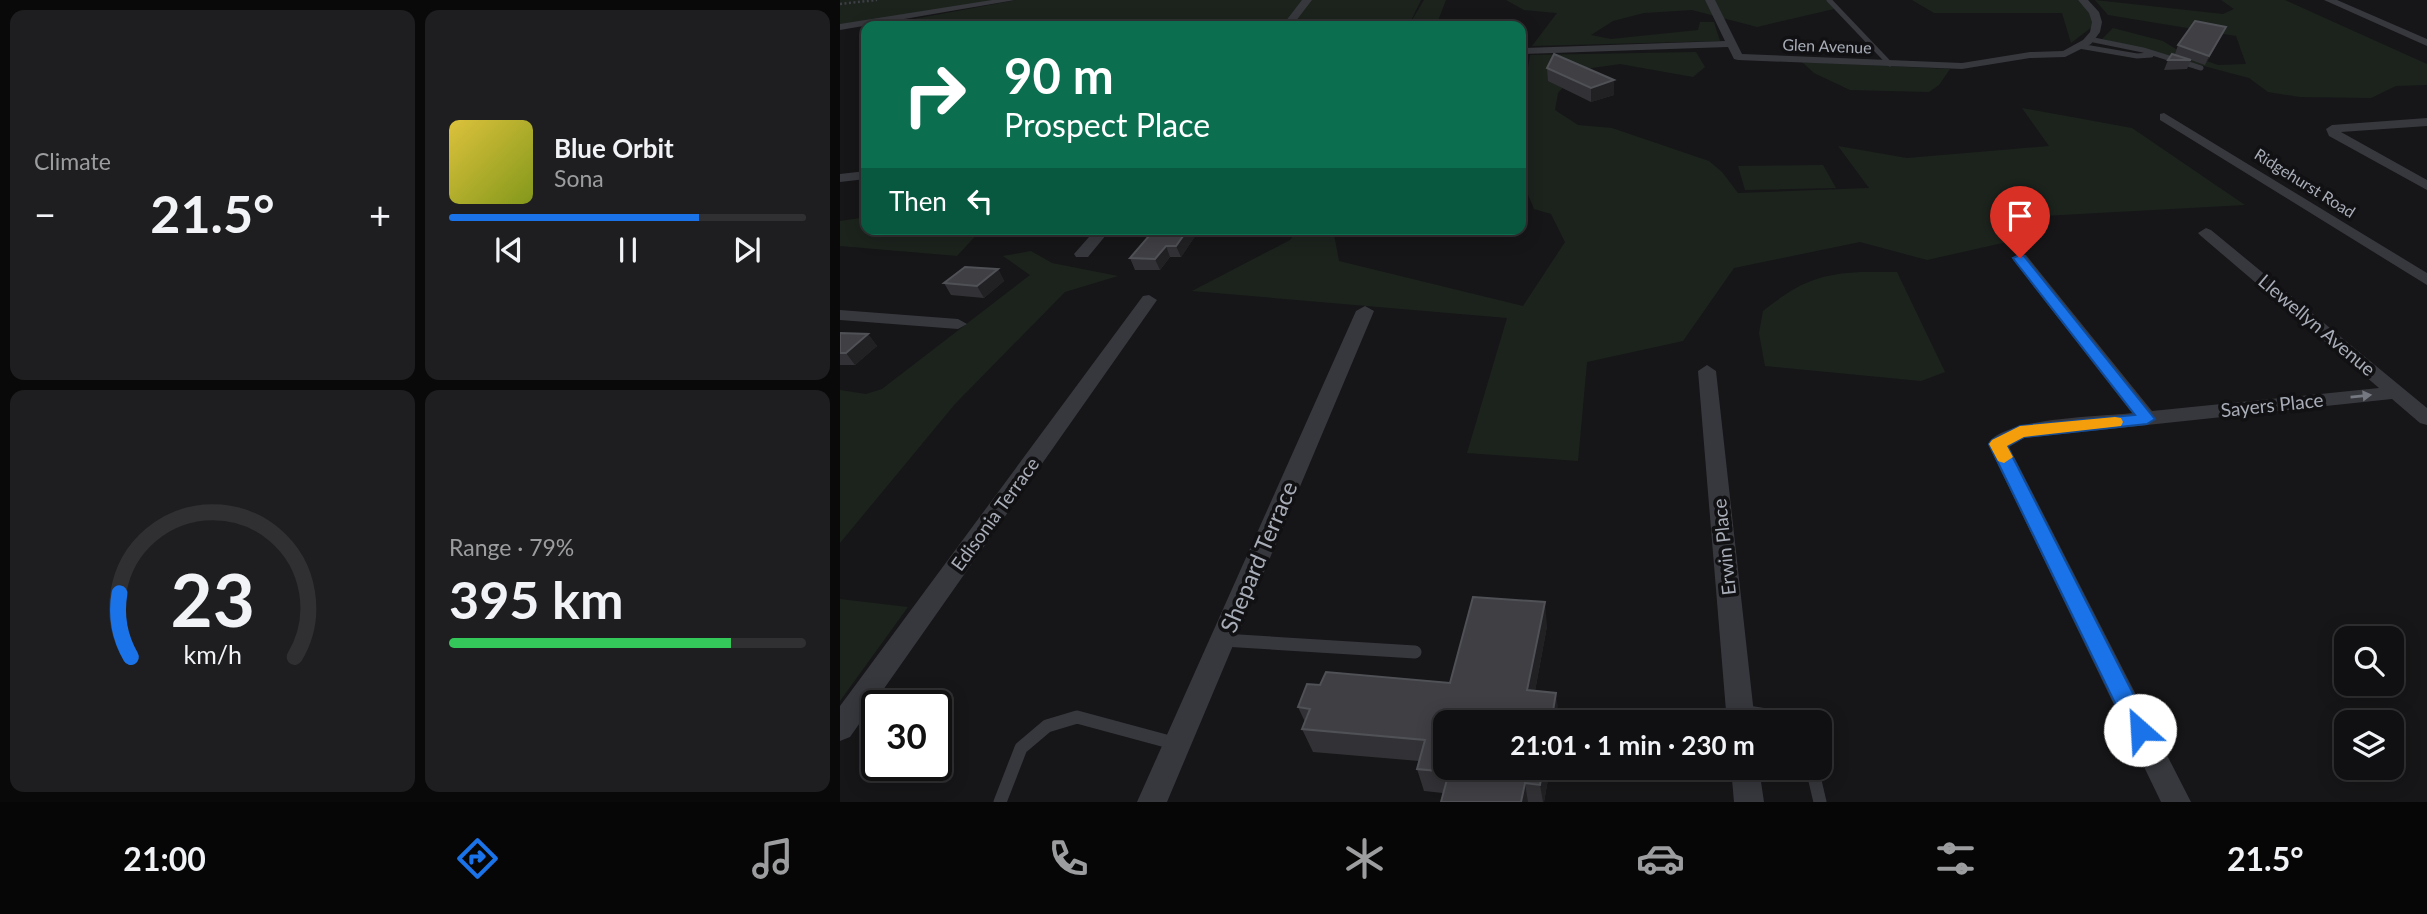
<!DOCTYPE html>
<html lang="en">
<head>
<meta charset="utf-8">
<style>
	:root { --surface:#101012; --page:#1e1e20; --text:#f1f3f6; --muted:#9c9d9f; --line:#303032; --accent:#1a73e8 }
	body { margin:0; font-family:Lato,sans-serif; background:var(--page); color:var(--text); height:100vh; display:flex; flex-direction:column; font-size:26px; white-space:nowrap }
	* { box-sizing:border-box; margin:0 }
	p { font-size:23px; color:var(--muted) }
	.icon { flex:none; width:38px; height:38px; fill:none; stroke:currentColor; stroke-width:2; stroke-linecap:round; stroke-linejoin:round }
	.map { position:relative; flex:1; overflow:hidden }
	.details { display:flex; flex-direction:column; gap:10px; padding:10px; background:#09090a; width:840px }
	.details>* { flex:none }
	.top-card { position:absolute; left:21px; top:21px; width:665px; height:214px; border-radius:14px; box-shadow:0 4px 18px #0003,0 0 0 2px var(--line); background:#0b6e4f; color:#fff; overflow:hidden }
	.controls { position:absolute; left:1494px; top:626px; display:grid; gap:14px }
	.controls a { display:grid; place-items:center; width:70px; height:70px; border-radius:14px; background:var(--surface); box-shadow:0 4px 18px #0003,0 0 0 2px var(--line); font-size:35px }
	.speed { position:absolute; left:21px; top:690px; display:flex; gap:14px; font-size:35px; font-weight:700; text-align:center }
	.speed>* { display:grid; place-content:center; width:91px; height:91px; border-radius:50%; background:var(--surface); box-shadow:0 4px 18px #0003,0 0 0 2px var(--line); line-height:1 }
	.speed .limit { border:4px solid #111; border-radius:10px; background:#fff; color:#111 }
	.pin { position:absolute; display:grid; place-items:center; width:60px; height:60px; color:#fff; margin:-72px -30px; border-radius:50% 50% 50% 0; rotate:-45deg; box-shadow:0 0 7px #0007 }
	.pin .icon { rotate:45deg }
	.me { position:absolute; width:77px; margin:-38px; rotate:334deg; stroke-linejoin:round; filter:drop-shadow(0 0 5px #0008) }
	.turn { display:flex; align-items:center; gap:24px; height:147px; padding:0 28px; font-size:32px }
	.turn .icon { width:91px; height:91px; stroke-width:2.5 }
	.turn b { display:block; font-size:49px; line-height:60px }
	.then { display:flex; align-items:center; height:66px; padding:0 28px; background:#0003; gap:14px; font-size:26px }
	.big { font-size:52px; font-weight:700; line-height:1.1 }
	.details .tile { flex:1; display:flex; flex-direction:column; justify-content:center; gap:10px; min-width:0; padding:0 24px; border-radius:14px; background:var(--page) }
	.details .dial { align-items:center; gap:0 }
	.dial svg { height:182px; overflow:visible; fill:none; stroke:var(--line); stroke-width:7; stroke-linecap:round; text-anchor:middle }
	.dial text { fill:var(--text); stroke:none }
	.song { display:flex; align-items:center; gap:21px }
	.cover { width:84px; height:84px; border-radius:10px; background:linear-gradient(135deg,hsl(50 70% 55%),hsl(70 70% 35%)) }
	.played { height:7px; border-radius:4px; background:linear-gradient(90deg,var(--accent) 70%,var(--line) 70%) }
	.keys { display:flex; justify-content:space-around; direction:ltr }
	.heat { display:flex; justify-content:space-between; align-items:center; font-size:38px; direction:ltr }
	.charge { height:10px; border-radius:5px; background:linear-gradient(90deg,#34c759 79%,var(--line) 0) }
	.details .tiles { flex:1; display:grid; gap:10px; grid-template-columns:repeat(2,1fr) }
	.trip { position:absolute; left:593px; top:710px; width:399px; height:70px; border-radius:14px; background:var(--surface); box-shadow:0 4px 18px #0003,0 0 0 2px var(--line); font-weight:700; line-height:70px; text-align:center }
	.dock { display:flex; height:112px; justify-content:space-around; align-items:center; background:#060607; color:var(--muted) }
	.dock .icon { width:49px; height:49px }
	.dock .current { color:var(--accent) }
	.dock b { font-size:32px; color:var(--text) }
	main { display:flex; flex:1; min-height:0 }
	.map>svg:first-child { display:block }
</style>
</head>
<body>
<main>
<section class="details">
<div class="tiles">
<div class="tile"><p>Climate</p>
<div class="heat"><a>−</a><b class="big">21.5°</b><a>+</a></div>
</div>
<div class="tile">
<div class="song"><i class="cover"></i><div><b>Blue Orbit</b><p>Sona</p></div></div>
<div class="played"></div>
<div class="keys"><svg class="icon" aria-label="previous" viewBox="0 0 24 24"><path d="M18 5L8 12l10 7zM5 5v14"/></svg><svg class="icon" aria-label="pause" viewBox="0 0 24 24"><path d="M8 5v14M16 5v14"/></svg><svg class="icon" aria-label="next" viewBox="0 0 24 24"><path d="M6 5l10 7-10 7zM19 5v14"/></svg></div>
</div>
<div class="tile dial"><svg viewBox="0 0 100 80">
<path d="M14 69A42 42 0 1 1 86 69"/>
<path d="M14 69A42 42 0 0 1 9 41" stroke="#1a73e8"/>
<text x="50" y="56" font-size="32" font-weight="700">23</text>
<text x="50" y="72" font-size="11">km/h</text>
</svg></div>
<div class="tile"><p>Range · 79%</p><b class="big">395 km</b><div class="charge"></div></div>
</div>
</section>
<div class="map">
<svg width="1587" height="802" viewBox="0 0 1587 802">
	<rect width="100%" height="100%" fill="#161618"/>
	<path fill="#1c231d" d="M0 0H159L0 26Z
		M176 0H581L569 25 584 0H606L596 26H36Z
		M666 0H988L994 9 917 27 852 10 804 13 773 21 751 35 771 39 858 30 860 22H874L880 41 692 46 717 13 684 10Z
		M1072 0H1239L1252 13V27L1231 43 1222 13H1094Z
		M1255 0 1383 14 1394 9 1381 0H1445L1587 64V85L1556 86 1531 98 1460 97 1428 92 1409 78 1262 39 1273 28 1323 41 1339 51 1378 65 1406 64 1396 36 1268 15Z
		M856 52 865 67 853 77 780 64 738 70 718 93 715 110 738 125 772 128 869 161 882 172 898 193 1029 188 998 146 1067 158 1209 146 1182 108 1292 128 1405 205 1203 216 1176 240 1087 260 1020 242 894 268 843 341 747 362 738 461 627 453 667 318 352 291 450 240 458 229H493L499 261 683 306 725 242 711 214 694 209 681 178V112L690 55Z
		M962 62 1110 69 1099 85 1089 92 1010 90 974 73Z
		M983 165 996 188 905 190 898 166Z
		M26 217V229H142L117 256 0 246V221Z
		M191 251 212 263 278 276 225 292 115 404 0 543V390L26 394 42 389 190 275 163 256Z
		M1021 272H1057L1105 372 1081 381 925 366 919 333 923 311C957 284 977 274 1021 272Z
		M0 599 68 607 0 701Z"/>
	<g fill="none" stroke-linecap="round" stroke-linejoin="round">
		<path stroke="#3d3f44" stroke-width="2.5" stroke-dasharray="2 2.5" stroke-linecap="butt" d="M0 4 37 0"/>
		<path stroke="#37383d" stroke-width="5" d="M989 0 1050 64
			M1249 39 1303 50 1361 68
			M1239 46 1297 56 1311 55"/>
		<path stroke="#37383d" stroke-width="13" d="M383 640 575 652
			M901 711 959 720 960 723
			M972 768 980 802
			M160 802 181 748 207 726 237 717 337 744"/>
		<path fill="#37383d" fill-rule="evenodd" d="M152 0H175L0 30V24Z
			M462 0H472L452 26H442Z
			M865 0H875L902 54 1122 63 1190 52 1223 51 1243 40 1250 32 1252 22 1249 13 1238 0H1248L1259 12 1262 22 1260 32 1251 44 1225 57 1190 58 1122 69 898 60 894 59 888 47 681 54V48L885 41Z
			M1484 0H1497L1587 39V46Z
			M1324 113 1587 273V285L1320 120V114Z
			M1587 118V126L1501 132 1587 180V190L1489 136 1486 129 1492 125Z
			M26 171V179L0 182V174Z
			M1366 228 1371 230 1587 408V425L1580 423 1552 399 1184 438 1169 447 1351 802H1321L1148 444C1164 417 1261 417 1292 413L1174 261 1172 258 1180 253 1186 255 1312 411 1539 388 1361 236 1358 233Z
			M256 229H271L248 257H236L234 254Z
			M309 295 317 300 10 737 0 741V706L303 296Z
			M525 306 534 311 327 802H297L516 311Z
			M0 310 118 319 127 324 118 329 0 320Z
			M867 365 876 371 915 723H887L858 371Z
			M891 768H919L924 802H894Z"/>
	</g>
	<path fill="#323236" d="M1382 35 1365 65 1351 60 1347 69 1324 70 1328 60 1346 58 1335 54 1338 45Z
		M707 68 774 95 751 102 708 81Z
		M315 229H360L341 257H330L320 270H295L290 258Z
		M158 269 164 281 144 298 111 295 104 283Z
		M0 333 28 334 37 346 15 365H0Z
		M707 626 695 691 719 716 606 768H710L704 802H601L603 793 584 791 577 769 579 761 473 752 462 729 465 722 458 707 480 685 610 683Z"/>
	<path fill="#212124" d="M1386 27 1382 35 1365 65 1369 56Z
		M774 80V95L751 102V88Z
		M348 229H360L341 257 336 246Z
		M326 246 330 257 320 270 315 259Z
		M158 269 164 281 144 298 137 286Z
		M28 334 37 346 15 365 6 353Z
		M705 602 707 626 691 713 687 690Z
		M716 693 719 716 717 723H711Z
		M703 768H710L704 802H703L700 785Z
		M685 783 688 802H681Z"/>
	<path fill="#3f3f44" stroke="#4f5156" stroke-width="2" d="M1355 21 1386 27 1369 56 1338 45Z
		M714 54 774 80 751 88 707 68Z
		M1332 54 1351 60H1328Z
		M315 229H348L336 246H326L315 259 290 258Z
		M125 267 158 269 137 286 104 283Z
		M0 333 28 334 6 353H0Z
		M633 597 705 602 687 690 716 693 711 723H606V768H703L700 785 685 783 681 802H601L609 772 577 769 585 740 462 729 470 709 458 707 467 684 480 685 486 672 610 683Z"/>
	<defs><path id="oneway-solid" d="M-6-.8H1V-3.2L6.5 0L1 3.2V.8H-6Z" transform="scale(1.75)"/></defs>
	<use fill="#757881" href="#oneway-solid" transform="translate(1521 396) rotate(-6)"/>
	<path fill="#1a73e8" stroke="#114b97" stroke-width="2" d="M1180 255 1184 256 1315 419 1307 424 1184 437 1167 446 1308 723 1311 730 1308 738 1300 741 1292 738 1149 444 1152 440 1180 426 1295 415 1175 261 1173 258Z"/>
	<path fill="#f59e0b" d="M1275 417 1281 418 1283 422 1281 426 1184 437 1167 446 1173 457 1164 463 1158 461 1149 444 1152 440 1180 426Z"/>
	<g text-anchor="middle" stroke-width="7" stroke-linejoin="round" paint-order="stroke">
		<g font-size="16" fill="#a8adb8" stroke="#111113">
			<text transform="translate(987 46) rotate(2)" y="6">Glen Avenue</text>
			<text transform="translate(1465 183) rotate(32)" y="6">Ridgehurst Road</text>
		</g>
		<g font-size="19" fill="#a8adb8" stroke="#111113">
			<text transform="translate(1477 325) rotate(40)" y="7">Llewellyn Avenue</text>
			<text transform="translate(1432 405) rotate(-6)" y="7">Sayers Place</text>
			<text transform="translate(155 514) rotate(-54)" y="7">Edisonia Terrace</text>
			<text transform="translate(884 547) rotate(-96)" y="7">Erwin Place</text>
		</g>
		<g font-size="23" fill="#a8adb8" stroke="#111113">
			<text transform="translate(419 557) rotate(-67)" y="8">Shepard Terrace</text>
		</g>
	</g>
</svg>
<div class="controls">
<a><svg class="icon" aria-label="search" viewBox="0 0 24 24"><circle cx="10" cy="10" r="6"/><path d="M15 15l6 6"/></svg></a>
<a><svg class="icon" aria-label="layers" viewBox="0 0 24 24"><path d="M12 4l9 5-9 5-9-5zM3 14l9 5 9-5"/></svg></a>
</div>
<div class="speed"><div class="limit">30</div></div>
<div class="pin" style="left:1180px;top:258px;background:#d93025"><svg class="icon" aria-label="arrive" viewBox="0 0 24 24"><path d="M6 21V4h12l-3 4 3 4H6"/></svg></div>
<svg class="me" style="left:1300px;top:730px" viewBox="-20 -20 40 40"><circle r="19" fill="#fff"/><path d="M0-13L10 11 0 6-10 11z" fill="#1a73e8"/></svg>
<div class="trip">21:01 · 1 min · 230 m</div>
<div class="top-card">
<div class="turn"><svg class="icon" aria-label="right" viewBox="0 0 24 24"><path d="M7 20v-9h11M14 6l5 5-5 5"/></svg><div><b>90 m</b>Prospect Place</div></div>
<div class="then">Then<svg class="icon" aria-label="left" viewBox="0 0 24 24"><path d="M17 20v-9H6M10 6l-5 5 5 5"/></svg></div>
</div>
</div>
</main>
<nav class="dock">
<b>21:00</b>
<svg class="icon current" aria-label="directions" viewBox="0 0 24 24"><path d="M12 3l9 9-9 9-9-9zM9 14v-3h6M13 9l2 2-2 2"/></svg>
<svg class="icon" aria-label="music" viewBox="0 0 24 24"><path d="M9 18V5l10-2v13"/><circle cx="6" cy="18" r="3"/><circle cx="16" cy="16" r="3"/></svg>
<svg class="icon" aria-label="phone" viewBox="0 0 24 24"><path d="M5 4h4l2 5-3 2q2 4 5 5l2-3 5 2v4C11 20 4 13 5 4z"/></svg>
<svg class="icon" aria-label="climate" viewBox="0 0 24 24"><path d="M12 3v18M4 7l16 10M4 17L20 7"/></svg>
<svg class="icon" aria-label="car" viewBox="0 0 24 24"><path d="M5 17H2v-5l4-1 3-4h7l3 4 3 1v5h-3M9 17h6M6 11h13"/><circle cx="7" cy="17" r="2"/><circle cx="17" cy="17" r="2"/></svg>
<svg class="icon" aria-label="filters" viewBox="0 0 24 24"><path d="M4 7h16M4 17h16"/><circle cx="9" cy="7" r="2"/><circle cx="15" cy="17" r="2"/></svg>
<b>21.5°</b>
</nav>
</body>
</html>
